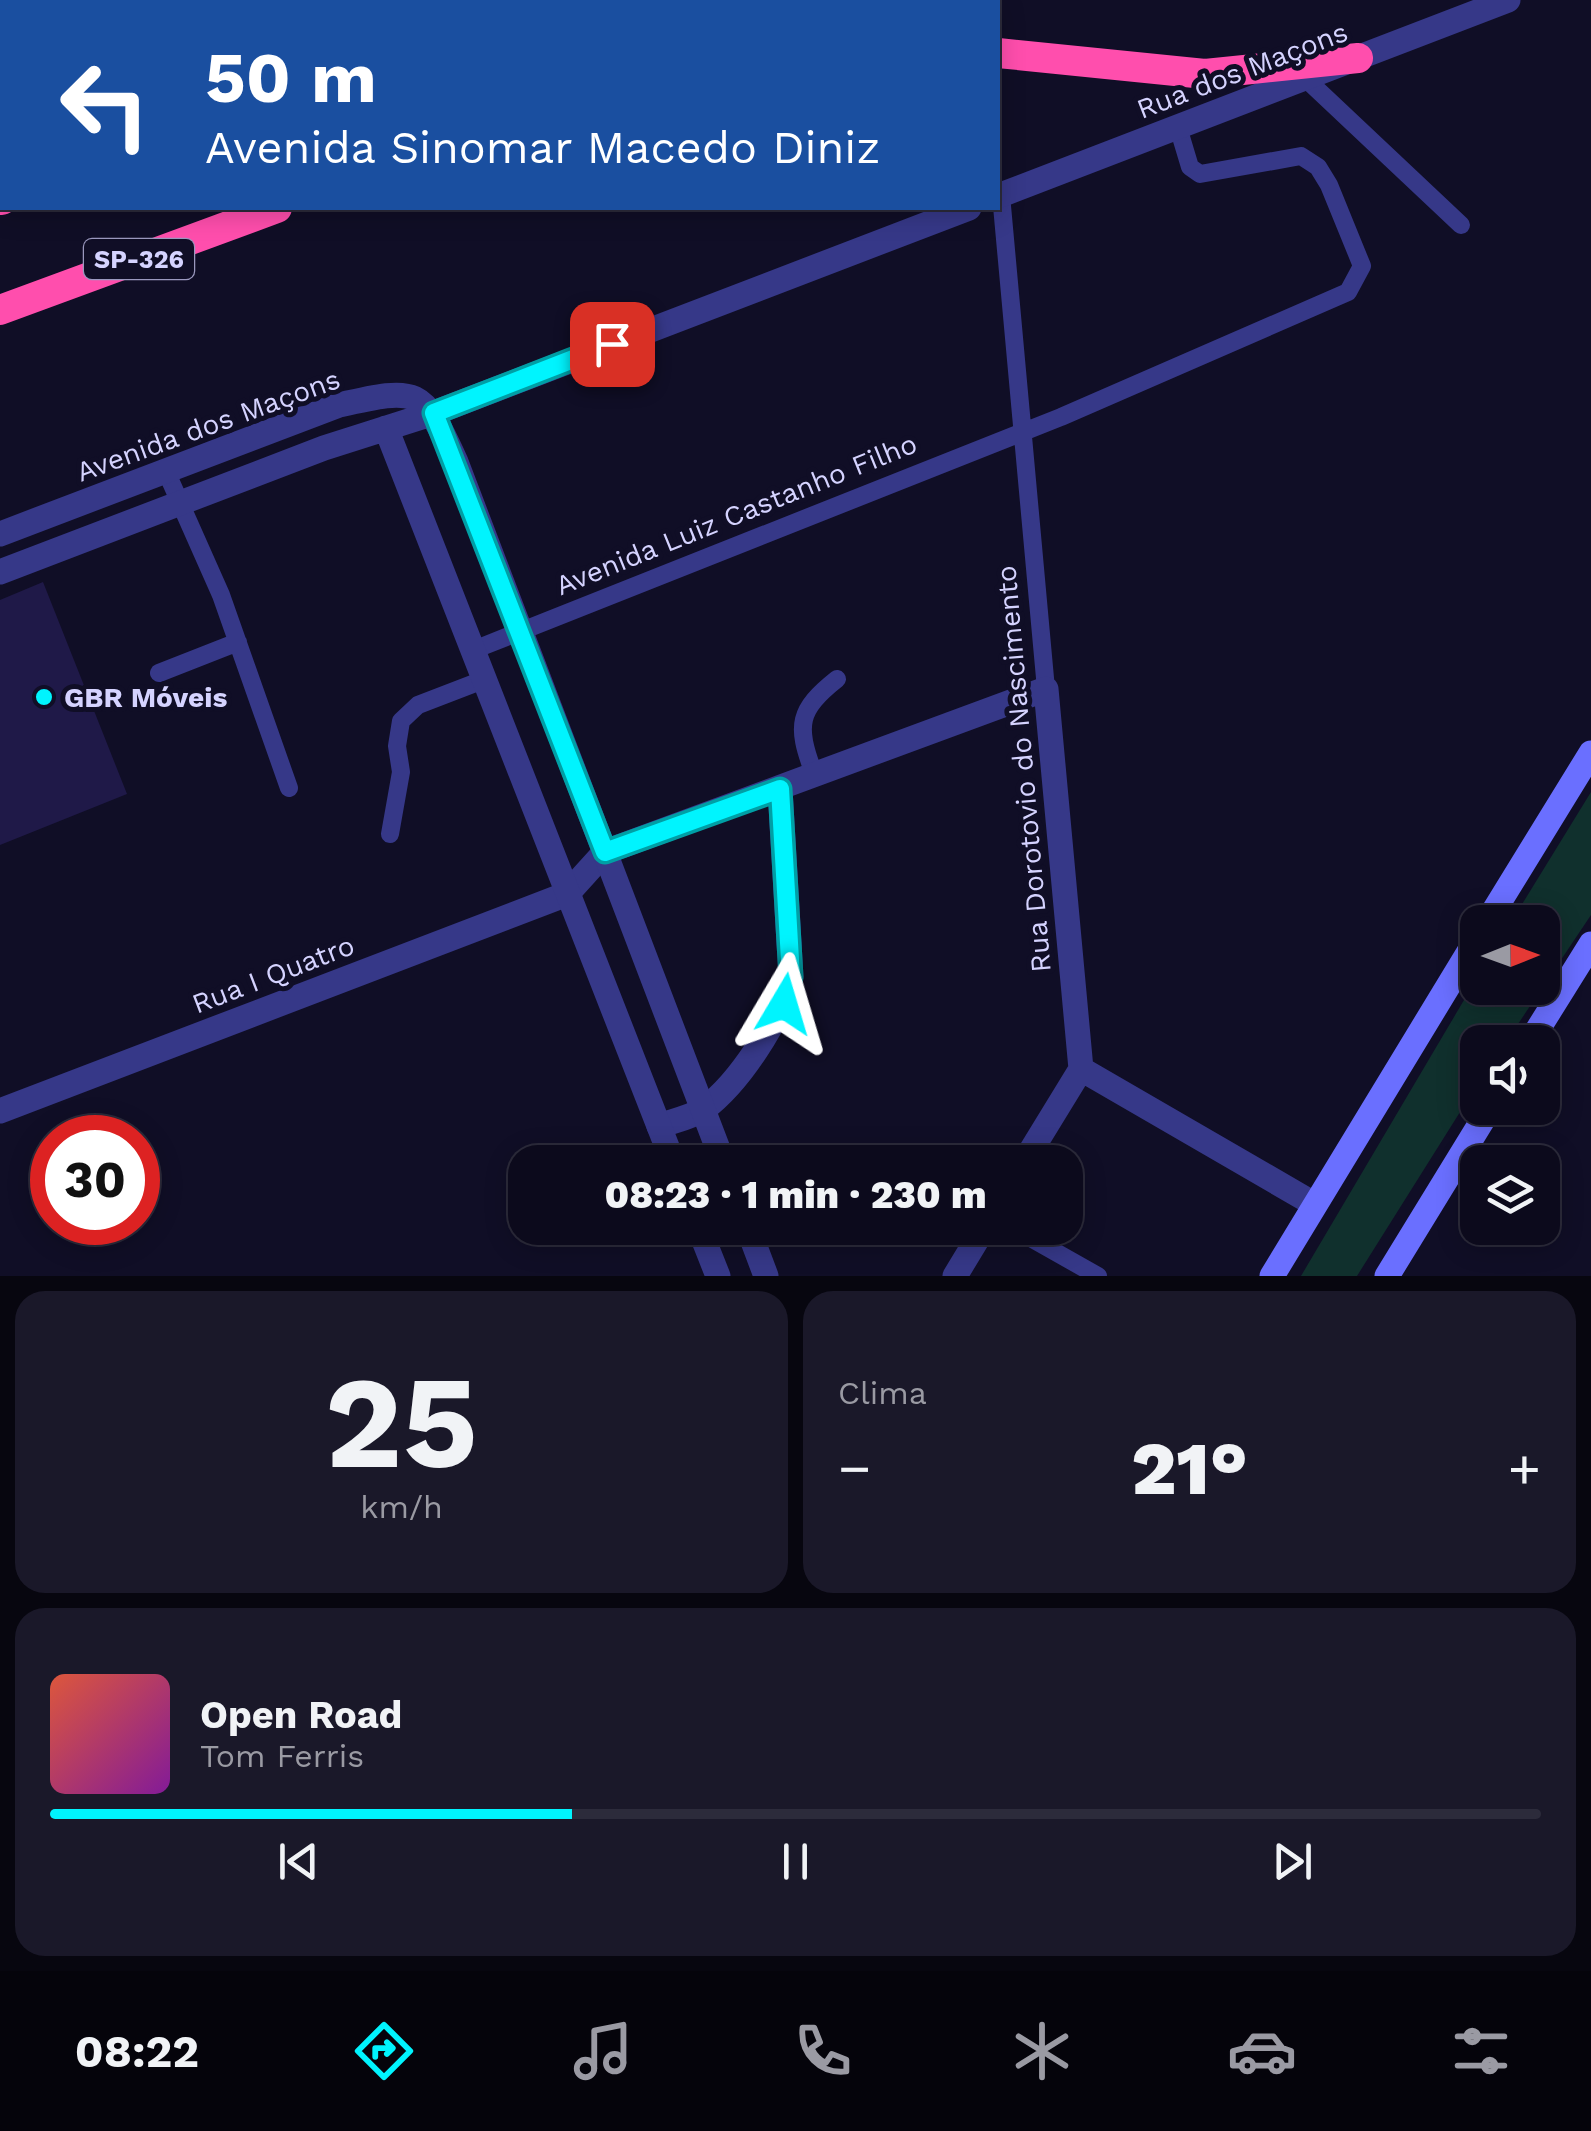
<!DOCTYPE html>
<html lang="pt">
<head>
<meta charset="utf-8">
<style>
	:root { --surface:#0c0a1c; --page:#1a1829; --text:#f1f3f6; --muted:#9a9aa3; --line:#2c2b3b; --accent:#00f4fe }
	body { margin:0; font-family:"Work Sans",sans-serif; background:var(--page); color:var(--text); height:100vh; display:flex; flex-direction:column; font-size:38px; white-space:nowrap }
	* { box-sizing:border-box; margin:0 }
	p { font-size:32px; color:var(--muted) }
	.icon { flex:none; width:55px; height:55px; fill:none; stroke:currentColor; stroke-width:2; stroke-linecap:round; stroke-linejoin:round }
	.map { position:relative; height:1276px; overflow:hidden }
	.panel { display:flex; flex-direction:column; gap:15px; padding:15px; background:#07060f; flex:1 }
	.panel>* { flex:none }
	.banner { position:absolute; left:0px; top:0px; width:1000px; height:210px; box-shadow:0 5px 25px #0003,0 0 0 2px var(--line); background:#1a4fa0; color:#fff; overflow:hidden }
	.needle { width:65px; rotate:89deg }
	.buttons { position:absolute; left:1460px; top:905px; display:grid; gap:20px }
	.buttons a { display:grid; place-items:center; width:100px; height:100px; border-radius:20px; background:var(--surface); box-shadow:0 5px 25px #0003,0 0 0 2px var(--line); font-size:50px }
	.speed { position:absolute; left:30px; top:1115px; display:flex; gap:20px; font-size:50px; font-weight:700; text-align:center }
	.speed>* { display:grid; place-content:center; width:130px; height:130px; border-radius:50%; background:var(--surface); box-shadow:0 5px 25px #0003,0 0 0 2px var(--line); line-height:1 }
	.speed .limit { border:15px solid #d22; background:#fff; color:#111 }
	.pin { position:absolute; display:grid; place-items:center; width:85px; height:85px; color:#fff; margin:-42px; border-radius:20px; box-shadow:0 5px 15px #0006 }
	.me { position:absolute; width:110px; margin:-55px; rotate:7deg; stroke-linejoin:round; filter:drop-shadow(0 0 8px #0008) }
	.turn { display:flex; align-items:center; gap:35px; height:210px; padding:0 40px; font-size:45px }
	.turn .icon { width:130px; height:130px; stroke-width:2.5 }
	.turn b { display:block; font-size:70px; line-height:85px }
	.big { font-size:75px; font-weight:800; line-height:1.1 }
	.panel .tile { flex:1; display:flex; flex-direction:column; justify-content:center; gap:15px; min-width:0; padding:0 35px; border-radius:30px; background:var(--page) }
	.panel .dial { align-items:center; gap:0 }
	.dial b { font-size:130px; line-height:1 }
	.song { display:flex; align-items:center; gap:30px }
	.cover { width:120px; height:120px; border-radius:15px; background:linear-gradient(135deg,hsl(10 70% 55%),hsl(290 70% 35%)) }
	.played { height:10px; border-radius:5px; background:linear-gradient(90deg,var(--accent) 35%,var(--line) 35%) }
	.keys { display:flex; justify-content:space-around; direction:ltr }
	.heat { display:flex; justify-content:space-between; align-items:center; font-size:55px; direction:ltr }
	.panel .tiles { flex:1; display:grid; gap:15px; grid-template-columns:1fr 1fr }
	.tile:last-child { grid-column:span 2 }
	.trip { position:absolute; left:508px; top:1145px; width:575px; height:100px; border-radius:30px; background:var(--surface); box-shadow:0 5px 25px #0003,0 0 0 2px var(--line); font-weight:800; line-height:100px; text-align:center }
	.menu { display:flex; height:160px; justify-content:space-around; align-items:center; background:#05040b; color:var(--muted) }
	.menu .icon { width:70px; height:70px }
	.menu .current { color:var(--accent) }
	.menu b { font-size:45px; color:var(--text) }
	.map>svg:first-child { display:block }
</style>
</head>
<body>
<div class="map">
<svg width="1591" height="1276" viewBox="0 0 1591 1276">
	<rect width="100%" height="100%" fill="#100e26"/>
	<path fill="#10302d" d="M1591 792V915L1506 1042H1478L1477 1085 1357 1276H1301L1477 978 1478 988H1542V922H1511Z"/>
	<path fill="#1f1948" d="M43 582 127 794 0 845V600Z"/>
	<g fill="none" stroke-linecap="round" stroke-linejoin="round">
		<path stroke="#363888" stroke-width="18" d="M1305 78 1461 225
			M1001 195 1046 689
			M166 471 221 595 289 788
			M471 651 1061 417 1348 292 1362 266 1329 185 1318 167 1301 156 1200 174 1190 167 1178 127
			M159 673 238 642
			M813 771C796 725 798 710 837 679
			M390 834 401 772 397 746 401 721 418 705 483 680
			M1013 1228 1098 1276"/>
		<path stroke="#363888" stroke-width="25" d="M405 0 406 2
			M0 1111 567 894 605 852 1046 689 1081 1069 1314 1204
			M659 1126C673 1121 692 1117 704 1109 740 1082 780 1020 791 977L780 789
			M1024 1162 1081 1069
			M955 1276 984 1228"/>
		<path stroke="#363888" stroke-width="25" d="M998 196 1508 0
			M386 428 673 1162
			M0 534 339 405C419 387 422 387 456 462L723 1162
			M0 572 324 448 434 413 969 208
			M699 1228 718 1276
			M748 1228 766 1276"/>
		<path stroke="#6a6fff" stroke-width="25" d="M1487 922 1591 753
			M1530 1042 1591 944
			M1272 1276 1478 937
			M1387 1276 1490 1108"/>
		<path stroke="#ff4ead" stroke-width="30" d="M532 2 539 0
			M822 2 829 0
			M998 53 1205 74 1358 58
			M0 200H2
			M0 310 277 208"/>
	</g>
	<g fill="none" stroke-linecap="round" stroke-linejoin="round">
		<defs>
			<path id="route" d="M612 344 434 413 605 852 780 789 791 977 784 1004"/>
		</defs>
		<use href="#route" stroke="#009fa5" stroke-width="25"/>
		<use href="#route" stroke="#00f4fe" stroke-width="18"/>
	</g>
	<circle fill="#00f4fe" stroke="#100e26" stroke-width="4" cx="44" cy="697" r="10"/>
	<g text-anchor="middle" stroke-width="10" stroke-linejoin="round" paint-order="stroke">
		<rect fill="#100e26" stroke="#9a98be" stroke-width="2.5" x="84" y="239" width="110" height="40" rx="8"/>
		<g font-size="25" font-weight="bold" fill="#d5d3ff">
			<text x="139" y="268">SP-326</text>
		</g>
		<g font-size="28" fill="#d5d3ff" stroke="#100e26">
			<text transform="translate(1242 70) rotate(-21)" y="10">Rua dos Maçons</text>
			<text transform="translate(208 425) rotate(-20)" y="10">Avenida dos Maçons</text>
			<text transform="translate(736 514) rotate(-22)" y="10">Avenida Luiz Castanho Filho</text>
			<text transform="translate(1023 769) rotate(-95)" y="10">Rua Dorotovio do Nascimento</text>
			<text transform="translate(273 974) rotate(-21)" y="10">Rua I Quatro</text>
		</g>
		<g font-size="28" font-weight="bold" fill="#d5d3ff" stroke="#100e26" text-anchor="start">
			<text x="64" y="707">GBR Móveis</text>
		</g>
	</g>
</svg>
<div class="buttons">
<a><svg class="needle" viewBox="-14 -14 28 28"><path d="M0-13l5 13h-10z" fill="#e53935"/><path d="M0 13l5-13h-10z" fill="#9a9aa3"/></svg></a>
<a><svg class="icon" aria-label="sound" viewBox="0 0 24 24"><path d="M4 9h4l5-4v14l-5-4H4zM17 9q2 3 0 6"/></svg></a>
<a><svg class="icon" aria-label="layers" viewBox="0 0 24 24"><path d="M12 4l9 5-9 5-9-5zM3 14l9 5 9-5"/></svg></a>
</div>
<div class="speed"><div class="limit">30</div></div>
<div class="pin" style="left:612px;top:344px;background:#d93025"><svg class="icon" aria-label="arrive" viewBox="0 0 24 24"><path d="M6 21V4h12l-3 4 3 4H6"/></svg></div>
<svg class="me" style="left:784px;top:1004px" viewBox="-20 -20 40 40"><path d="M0-17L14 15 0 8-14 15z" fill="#00f4fe" stroke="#fff" stroke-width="4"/></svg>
<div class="trip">08:23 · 1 min · 230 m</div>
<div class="banner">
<div class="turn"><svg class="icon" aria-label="left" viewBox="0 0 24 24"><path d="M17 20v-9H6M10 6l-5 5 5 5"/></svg><div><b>50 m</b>Avenida Sinomar Macedo Diniz</div></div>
</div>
</div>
<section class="panel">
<div class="tiles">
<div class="tile dial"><b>25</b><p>km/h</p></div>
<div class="tile"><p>Clima</p>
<div class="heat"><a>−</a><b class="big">21°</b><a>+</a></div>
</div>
<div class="tile">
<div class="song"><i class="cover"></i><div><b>Open Road</b><p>Tom Ferris</p></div></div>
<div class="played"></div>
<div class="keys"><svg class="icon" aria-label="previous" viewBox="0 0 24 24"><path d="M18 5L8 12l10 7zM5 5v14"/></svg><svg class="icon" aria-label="pause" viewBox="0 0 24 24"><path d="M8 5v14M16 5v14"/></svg><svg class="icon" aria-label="next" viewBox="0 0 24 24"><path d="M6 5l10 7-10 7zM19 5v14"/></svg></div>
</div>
</div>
</section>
<nav class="menu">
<b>08:22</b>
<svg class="icon current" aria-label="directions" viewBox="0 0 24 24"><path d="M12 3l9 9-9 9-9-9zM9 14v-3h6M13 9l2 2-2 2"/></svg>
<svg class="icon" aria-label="music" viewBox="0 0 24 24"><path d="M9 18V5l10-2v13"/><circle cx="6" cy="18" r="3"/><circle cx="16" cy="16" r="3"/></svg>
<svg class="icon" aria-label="phone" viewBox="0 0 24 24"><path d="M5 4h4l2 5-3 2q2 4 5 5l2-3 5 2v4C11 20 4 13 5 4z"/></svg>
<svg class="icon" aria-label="climate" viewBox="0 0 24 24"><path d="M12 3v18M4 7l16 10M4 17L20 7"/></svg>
<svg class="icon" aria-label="car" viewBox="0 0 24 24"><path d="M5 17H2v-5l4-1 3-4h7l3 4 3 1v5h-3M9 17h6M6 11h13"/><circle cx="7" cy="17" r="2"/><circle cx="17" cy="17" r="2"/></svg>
<svg class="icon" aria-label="filters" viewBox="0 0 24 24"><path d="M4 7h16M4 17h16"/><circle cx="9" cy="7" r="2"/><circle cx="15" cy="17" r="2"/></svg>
</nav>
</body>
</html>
